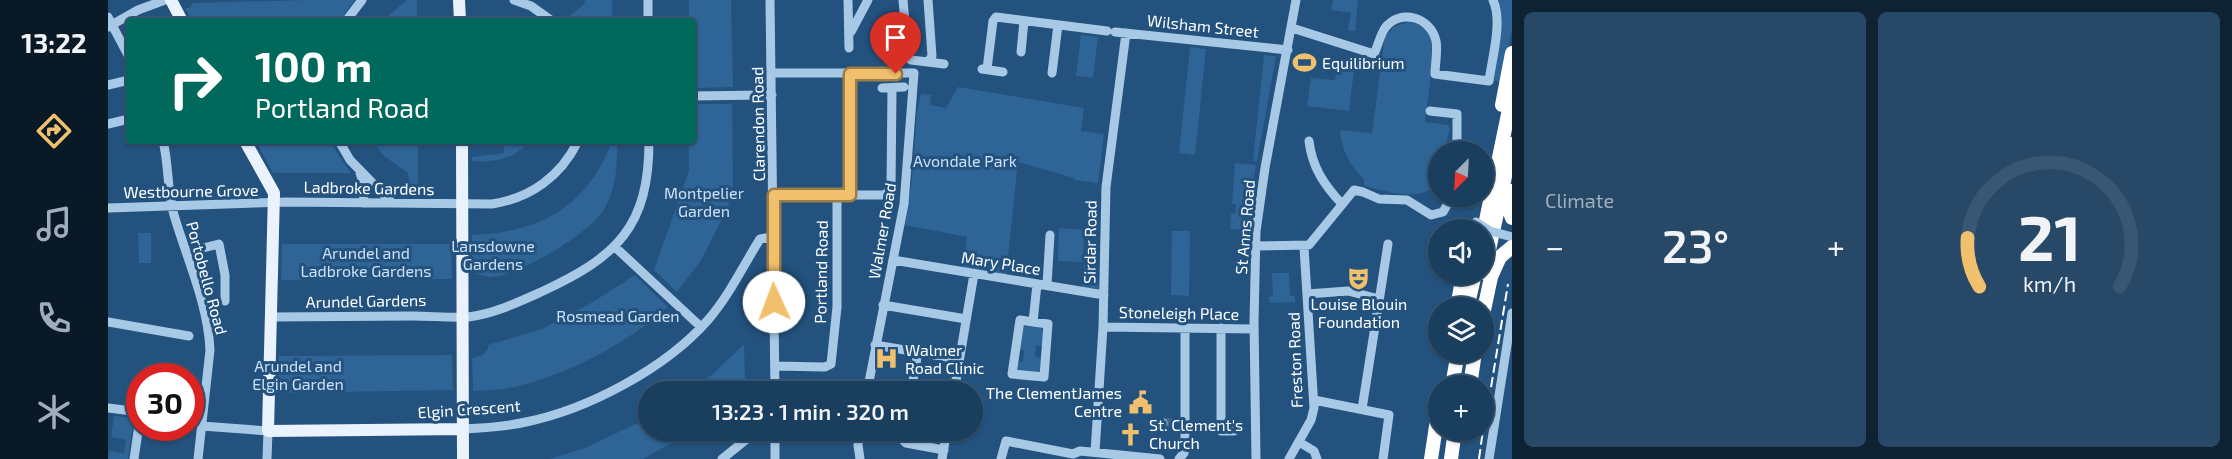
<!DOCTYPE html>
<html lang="en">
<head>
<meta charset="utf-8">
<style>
	:root { --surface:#1a3e5e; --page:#274967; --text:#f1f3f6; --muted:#9faebc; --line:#385773; --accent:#f1c06c }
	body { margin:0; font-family:"Exo 2",sans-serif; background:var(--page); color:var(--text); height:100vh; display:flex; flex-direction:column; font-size:22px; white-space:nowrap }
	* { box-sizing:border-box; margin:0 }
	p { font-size:20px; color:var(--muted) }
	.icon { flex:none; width:33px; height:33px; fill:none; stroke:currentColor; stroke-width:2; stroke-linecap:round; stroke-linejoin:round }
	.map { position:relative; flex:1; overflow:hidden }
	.details { display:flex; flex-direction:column; gap:12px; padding:12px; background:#0e2234; width:720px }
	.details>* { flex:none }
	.hud { position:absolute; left:18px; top:18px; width:570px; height:126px; border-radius:6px; box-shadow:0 2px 4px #0004,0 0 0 2px var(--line); background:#00695c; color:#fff; overflow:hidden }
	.needle { width:39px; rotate:204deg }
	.controls { position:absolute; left:1320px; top:141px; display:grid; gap:12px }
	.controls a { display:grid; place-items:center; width:66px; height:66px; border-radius:50%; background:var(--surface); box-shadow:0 2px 4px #0004,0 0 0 2px var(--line); font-size:30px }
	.speed { position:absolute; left:18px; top:363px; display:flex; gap:12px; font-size:30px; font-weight:700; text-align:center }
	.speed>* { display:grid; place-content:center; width:78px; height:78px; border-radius:50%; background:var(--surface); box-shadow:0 2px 4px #0004,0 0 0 2px var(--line); line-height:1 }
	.speed .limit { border:9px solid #d22; background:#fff; color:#111 }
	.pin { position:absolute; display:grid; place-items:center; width:51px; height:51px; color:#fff; margin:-62px -26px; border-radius:50% 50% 50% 0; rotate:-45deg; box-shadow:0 0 6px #0007 }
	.pin .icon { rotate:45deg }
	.me { position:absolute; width:66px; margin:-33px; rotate:358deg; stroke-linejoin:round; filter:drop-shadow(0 0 4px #0008) }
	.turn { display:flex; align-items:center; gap:21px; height:126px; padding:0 30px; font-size:27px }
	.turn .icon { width:78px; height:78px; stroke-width:2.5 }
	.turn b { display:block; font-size:42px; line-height:51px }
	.big { font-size:45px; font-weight:600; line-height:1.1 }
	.details .card { flex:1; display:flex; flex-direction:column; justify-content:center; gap:9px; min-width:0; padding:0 21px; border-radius:9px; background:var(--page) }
	.details .dial { align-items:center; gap:0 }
	.dial svg { height:156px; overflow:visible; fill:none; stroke:var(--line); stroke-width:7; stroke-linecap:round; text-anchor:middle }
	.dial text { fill:var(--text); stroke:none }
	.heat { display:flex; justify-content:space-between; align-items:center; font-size:33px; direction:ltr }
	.details .tiles { flex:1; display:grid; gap:12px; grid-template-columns:repeat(2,1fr) }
	.trip { position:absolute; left:530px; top:381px; width:345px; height:60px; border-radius:30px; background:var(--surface); box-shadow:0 2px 4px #0004,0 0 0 2px var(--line); font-weight:600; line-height:60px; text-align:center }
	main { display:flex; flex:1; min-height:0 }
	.menu { display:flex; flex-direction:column; width:108px; justify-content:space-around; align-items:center; background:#0a1926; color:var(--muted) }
	.menu .icon { width:42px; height:42px }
	.menu .active { color:var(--accent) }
	.menu b { font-size:27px; color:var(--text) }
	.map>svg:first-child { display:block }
</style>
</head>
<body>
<main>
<nav class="menu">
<b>13:22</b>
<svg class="icon active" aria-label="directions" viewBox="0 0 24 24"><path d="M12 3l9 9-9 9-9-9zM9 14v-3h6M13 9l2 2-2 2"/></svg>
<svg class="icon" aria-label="music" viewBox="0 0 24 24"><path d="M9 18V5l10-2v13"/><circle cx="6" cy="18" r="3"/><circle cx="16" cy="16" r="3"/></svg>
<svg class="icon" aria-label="phone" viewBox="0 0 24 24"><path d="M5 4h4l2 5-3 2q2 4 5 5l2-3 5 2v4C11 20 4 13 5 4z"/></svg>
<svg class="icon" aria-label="climate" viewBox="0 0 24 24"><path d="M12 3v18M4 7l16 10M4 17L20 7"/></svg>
</nav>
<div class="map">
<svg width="1404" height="459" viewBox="0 0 1404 459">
	<rect width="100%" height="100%" fill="#23527e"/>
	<path fill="#2e6496" d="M199 0H247L231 21H84L77 8H82L85 3Z
		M299 0H309V21H274Z
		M477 0H504V21H456L476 4Z
		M581 0H623L625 87 585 88V21H581Z
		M1225 0H1250L1247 31 1240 30 1243 13 1223 10Z
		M1391 0H1404V29L1393 82 1384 80 1393 8Z
		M1300 22C1310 23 1318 27 1322 37 1328 51 1319 103 1317 122L1340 125 1342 129 1336 151 1330 152V167L1323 176V188C1311 201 1271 191 1256 185V179C1242 166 1233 149 1232 130L1264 133 1277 36 1286 27Z
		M973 35 990 37 985 78 968 76Z
		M1082 47 1098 49 1087 155 1071 153Z
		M1156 55 1168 56 1149 161H1145Z
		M1230 59 1241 61 1240 65 1244 66V70H1246L1241 111 1199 106 1203 78 1227 80Z
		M850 87 976 108 973 131 996 134 990 183 966 180V178L910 162 898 276 855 269 859 237 797 225 804 179 809 111 813 94 823 95 822 105 838 108Z
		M585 104H624L625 185 620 207 594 259 569 292 546 270 581 171V141H585Z
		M148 141H221L243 173H165Z
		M265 141H310V194H302L300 173 276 156Z
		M396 141H422C406 159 387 163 364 161V157L396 153Z
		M504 141H509C509 165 509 186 497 208 485 232 409 277 382 277 376 277 370 274 364 272V235C433 232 479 207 504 141Z
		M1127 163 1148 165 1142 205H1137V214H1141L1139 230 1122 229 1123 213H1127L1128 204H1124Z
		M951 228 976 230 975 262 950 261Z
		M1064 231H1082L1081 296 1063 295Z
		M30 233H43V263H31Z
		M174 244H343L344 279 173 280Z
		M988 260 991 289 974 287 976 264Z
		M1164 273H1181L1182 296H1187V302L1162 303 1161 297 1165 296Z
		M527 275 560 307C515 346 460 375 402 388 390 390 377 390 365 391L364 358 375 355 380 349V345L434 329 483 303Z
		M918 326 933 328 936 331 934 346H928L927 357 935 358 933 372 909 371V362H915L916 350 911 349 915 328Z
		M636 344 637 381 626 391H582L606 373Z
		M344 355 345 390 170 393 171 356Z
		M6 416 26 418 20 459H0L1 451 16 453 18 440 3 437Z
		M540 418V430L585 431 535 459H442L477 448Z"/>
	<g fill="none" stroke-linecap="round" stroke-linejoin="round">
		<path stroke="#446c91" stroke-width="9" stroke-dasharray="9 4.5" stroke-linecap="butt" d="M1055 423H1068"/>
		<path stroke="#a8c9e6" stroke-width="9" d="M406 0 423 6 444 21
			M540 0V21
			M662 0 667 392
			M740 0 741 48
			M795 0 800 57 803 60 820 62 824 56 820 0
			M0 17 21 57
			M238 21 254 0
			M0 27 30 10 57 0
			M1184 28 1266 54C1270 46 1272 35 1277 28 1292 8 1323 17 1328 41 1330 51 1327 64 1327 74L1381 81C1384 58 1395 21 1385 0
			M743 32 760 0
			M1007 32 1180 50
			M913 52 916 21
			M820 62 836 64
			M874 69 895 72
			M879 69 885 21 888 17 999 31
			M664 73H806L796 204 759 392
			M944 73 950 25
			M0 85 21 80
			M774 88 796 87
			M585 96 664 95
			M1322 111 1349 114V143L1347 152
			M0 124 21 119
			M55 141C61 165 59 191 66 215 79 259 100 304 102 350L90 459
			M231 141 242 160 284 203
			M1201 141C1204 167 1216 185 1234 204
			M252 173 257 188 255 203
			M666 195H777L783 188 784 88
			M742 195V74
			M0 208 179 202 384 204C423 198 453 176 470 141
			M1148 246 1201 245 1246 190 1255 192 1271 199 1299 200 1323 215 1335 212 1339 205 1340 196
			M507 247 593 327
			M91 249 111 244 117 275V301
			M785 260 996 295
			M939 285 942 235
			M1199 294 1240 291 1271 299
			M775 305 858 319
			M163 317C210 317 258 316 305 316 322 316 343 318 360 317 385 314 411 302 433 292 509 257 541 227 541 141
			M0 322 81 336
			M925 322 912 320 904 374 936 377 940 324 925 322 929 284
			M995 327 1146 329
			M1113 328V431H1126
			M767 345 851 359
			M667 366 717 367 723 364 729 307V195
			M803 392 810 352
			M846 392 866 274
			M1206 400 1281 415 1275 459
			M0 408 32 412
			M1254 409 1280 244
			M1046 423H1055
			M94 426 160 431 159 459
			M355 429C376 428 397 427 418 422 481 409 558 368 600 320 621 296 635 266 652 239L664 237
			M667 430V459
			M796 430 795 440 798 443 836 450
			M1191 442 1206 451 1209 459
			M987 452 995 327 998 187 1018 33
			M26 459 32 418
			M614 459 650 430
			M752 459 750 445 752 430
			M834 459 839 430
			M893 459 898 441 965 454 972 451 1052 459
			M1071 459 1076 453 1077 447V328
			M1148 459 1146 322 1148 231 1157 168 1188 0
			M1181 459 1203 420 1206 408 1196 247
			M1381 459 1404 313"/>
		<path stroke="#e9f2fd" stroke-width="12" d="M63 0 74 21
			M351 0 352 21
			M137 141 166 193 160 431 355 429
			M354 141 355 459"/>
		<path stroke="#fff" stroke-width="14" d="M1394 105 1404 53
			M1404 191 1401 210 1404 218
			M1376 230 1404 95
			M1376 273 1404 144
			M1349 308 1355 274
			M1359 308 1367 274
			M1376 310 1383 277 1392 257
			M1344 386 1350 352
			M1362 386 1367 352
			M1323 459 1330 413
			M1343 459 1347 430"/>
		<path stroke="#fff" stroke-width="2" stroke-dasharray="10 4.5" stroke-linecap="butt" d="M1376 430 1400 284
			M1371 459 1375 430"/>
		<path stroke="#a8c9e6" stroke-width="9" d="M1368 222 1382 231 1404 237"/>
		<path stroke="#fff" stroke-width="14" d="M1392 257 1404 247"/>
	</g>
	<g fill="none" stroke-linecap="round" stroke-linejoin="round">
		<defs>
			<path id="route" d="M666 302V195H742V74H788"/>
		</defs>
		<use href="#route" stroke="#9d7d46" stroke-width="15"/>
		<use href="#route" stroke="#f1c06c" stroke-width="10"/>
	</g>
	<defs>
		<symbol id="stadium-bare" viewBox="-9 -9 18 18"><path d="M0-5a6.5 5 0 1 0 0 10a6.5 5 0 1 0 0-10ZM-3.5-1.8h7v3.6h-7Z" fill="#f1c06c" stroke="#23527e" stroke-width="2.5" paint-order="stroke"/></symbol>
		<symbol id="theatre-bare" viewBox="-9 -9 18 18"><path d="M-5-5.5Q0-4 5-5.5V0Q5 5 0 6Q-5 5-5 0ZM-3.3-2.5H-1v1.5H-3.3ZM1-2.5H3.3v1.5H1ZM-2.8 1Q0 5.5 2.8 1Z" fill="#f1c06c" stroke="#23527e" stroke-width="2.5" paint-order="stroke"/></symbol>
		<symbol id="hospital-bare" viewBox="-9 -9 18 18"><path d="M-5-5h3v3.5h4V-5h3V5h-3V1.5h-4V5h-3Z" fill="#f1c06c" stroke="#23527e" stroke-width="2.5" paint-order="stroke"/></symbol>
		<symbol id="civic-bare" viewBox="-9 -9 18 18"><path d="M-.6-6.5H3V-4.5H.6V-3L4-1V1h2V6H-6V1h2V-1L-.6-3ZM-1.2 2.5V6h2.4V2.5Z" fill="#f1c06c" stroke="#23527e" stroke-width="2.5" paint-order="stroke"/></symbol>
		<symbol id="church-bare" viewBox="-9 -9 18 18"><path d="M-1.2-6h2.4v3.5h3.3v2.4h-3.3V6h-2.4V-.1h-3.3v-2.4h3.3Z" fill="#f1c06c" stroke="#23527e" stroke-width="2.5" paint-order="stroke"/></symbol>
	</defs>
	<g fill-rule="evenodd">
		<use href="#stadium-bare" x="1180" y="46" width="33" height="33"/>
		<use href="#theatre-bare" x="1234" y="262" width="33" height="33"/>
		<use href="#hospital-bare" x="762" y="342" width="33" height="33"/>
		<use href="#civic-bare" x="1016" y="386" width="33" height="33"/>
		<use href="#church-bare" x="1006" y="418" width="33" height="33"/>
	</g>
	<g text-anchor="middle" stroke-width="6" stroke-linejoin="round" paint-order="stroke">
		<g font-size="16" fill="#fff" stroke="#23527e">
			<text transform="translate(1095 26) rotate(6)" y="6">Wilsham Street</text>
			<text transform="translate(650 124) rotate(-91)" y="6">Clarendon Road</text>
			<text transform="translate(261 188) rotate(1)" y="6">Ladbroke Gardens</text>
			<text transform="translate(83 191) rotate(-1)" y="6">Westbourne Grove</text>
			<text transform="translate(1137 227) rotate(-85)" y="6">St Anns Road</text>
			<text transform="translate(774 231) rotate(-80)" y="6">Walmer Road</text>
			<text transform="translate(982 242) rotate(-89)" y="6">Sirdar Road</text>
			<text transform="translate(893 263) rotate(9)" y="6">Mary Place</text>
			<text transform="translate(713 272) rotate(-89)" y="6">Portland Road</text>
			<text transform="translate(99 278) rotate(75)" y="6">Portobello Road</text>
			<text transform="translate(258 301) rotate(-1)" y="6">Arundel Gardens</text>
			<text transform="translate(1071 313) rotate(1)" y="6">Stoneleigh Place</text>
			<text transform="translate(1187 360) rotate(-92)" y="6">Freston Road</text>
			<text transform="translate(361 409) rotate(-4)" y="6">Elgin Crescent</text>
		</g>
		<g font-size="16" fill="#fff" stroke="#23527e" text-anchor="start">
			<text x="1214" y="69">Equilibrium</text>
			<text x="1251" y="310" text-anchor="middle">Louise Blouin<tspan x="1251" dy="18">Foundation</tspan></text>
			<text x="797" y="356">Walmer<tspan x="797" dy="18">Road Clinic</tspan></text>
			<text x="1014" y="399" text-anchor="end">The ClementJames<tspan x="1014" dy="18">Centre</tspan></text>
			<text x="1041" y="431">St. Clement's<tspan x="1041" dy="18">Church</tspan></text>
		</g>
		<g font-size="16" fill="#cce1f5" stroke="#23527e">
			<text x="857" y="167">Avondale Park</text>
			<text x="596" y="199">Montpelier<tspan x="596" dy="18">Garden</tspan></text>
			<text x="385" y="252">Lansdowne<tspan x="385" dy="18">Gardens</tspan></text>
			<text x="258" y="259">Arundel and<tspan x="258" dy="18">Ladbroke Gardens</tspan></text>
			<text x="510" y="322">Rosmead Garden</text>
			<text x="190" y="372">Arundel and<tspan x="190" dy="18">Elgin Garden</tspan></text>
		</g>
	</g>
</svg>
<div class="controls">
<a><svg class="needle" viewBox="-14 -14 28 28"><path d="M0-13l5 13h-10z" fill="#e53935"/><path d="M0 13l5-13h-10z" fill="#9faebc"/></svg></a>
<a><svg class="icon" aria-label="sound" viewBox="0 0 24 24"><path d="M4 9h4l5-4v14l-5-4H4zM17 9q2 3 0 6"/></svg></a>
<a><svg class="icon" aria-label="layers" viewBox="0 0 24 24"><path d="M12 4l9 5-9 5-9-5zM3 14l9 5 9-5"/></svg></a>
<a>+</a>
</div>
<div class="speed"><div class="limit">30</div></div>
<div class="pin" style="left:788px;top:74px;background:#d93025"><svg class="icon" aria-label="arrive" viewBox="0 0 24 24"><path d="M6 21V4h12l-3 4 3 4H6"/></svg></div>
<svg class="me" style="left:666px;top:302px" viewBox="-20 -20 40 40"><circle r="19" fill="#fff"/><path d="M0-13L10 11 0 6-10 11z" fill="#f1c06c"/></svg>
<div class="trip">13:23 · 1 min · 320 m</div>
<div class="hud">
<div class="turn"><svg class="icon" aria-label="right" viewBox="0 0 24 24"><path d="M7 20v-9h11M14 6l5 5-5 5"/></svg><div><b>100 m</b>Portland Road</div></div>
</div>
</div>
<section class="details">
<div class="tiles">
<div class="card"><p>Climate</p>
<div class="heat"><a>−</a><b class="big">23°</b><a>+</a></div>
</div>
<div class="card dial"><svg viewBox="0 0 100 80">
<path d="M14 69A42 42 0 1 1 86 69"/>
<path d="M14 69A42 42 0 0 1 8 44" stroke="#f1c06c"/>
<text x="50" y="56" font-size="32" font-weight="700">21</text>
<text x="50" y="72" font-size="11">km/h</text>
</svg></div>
</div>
</section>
</main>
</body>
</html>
